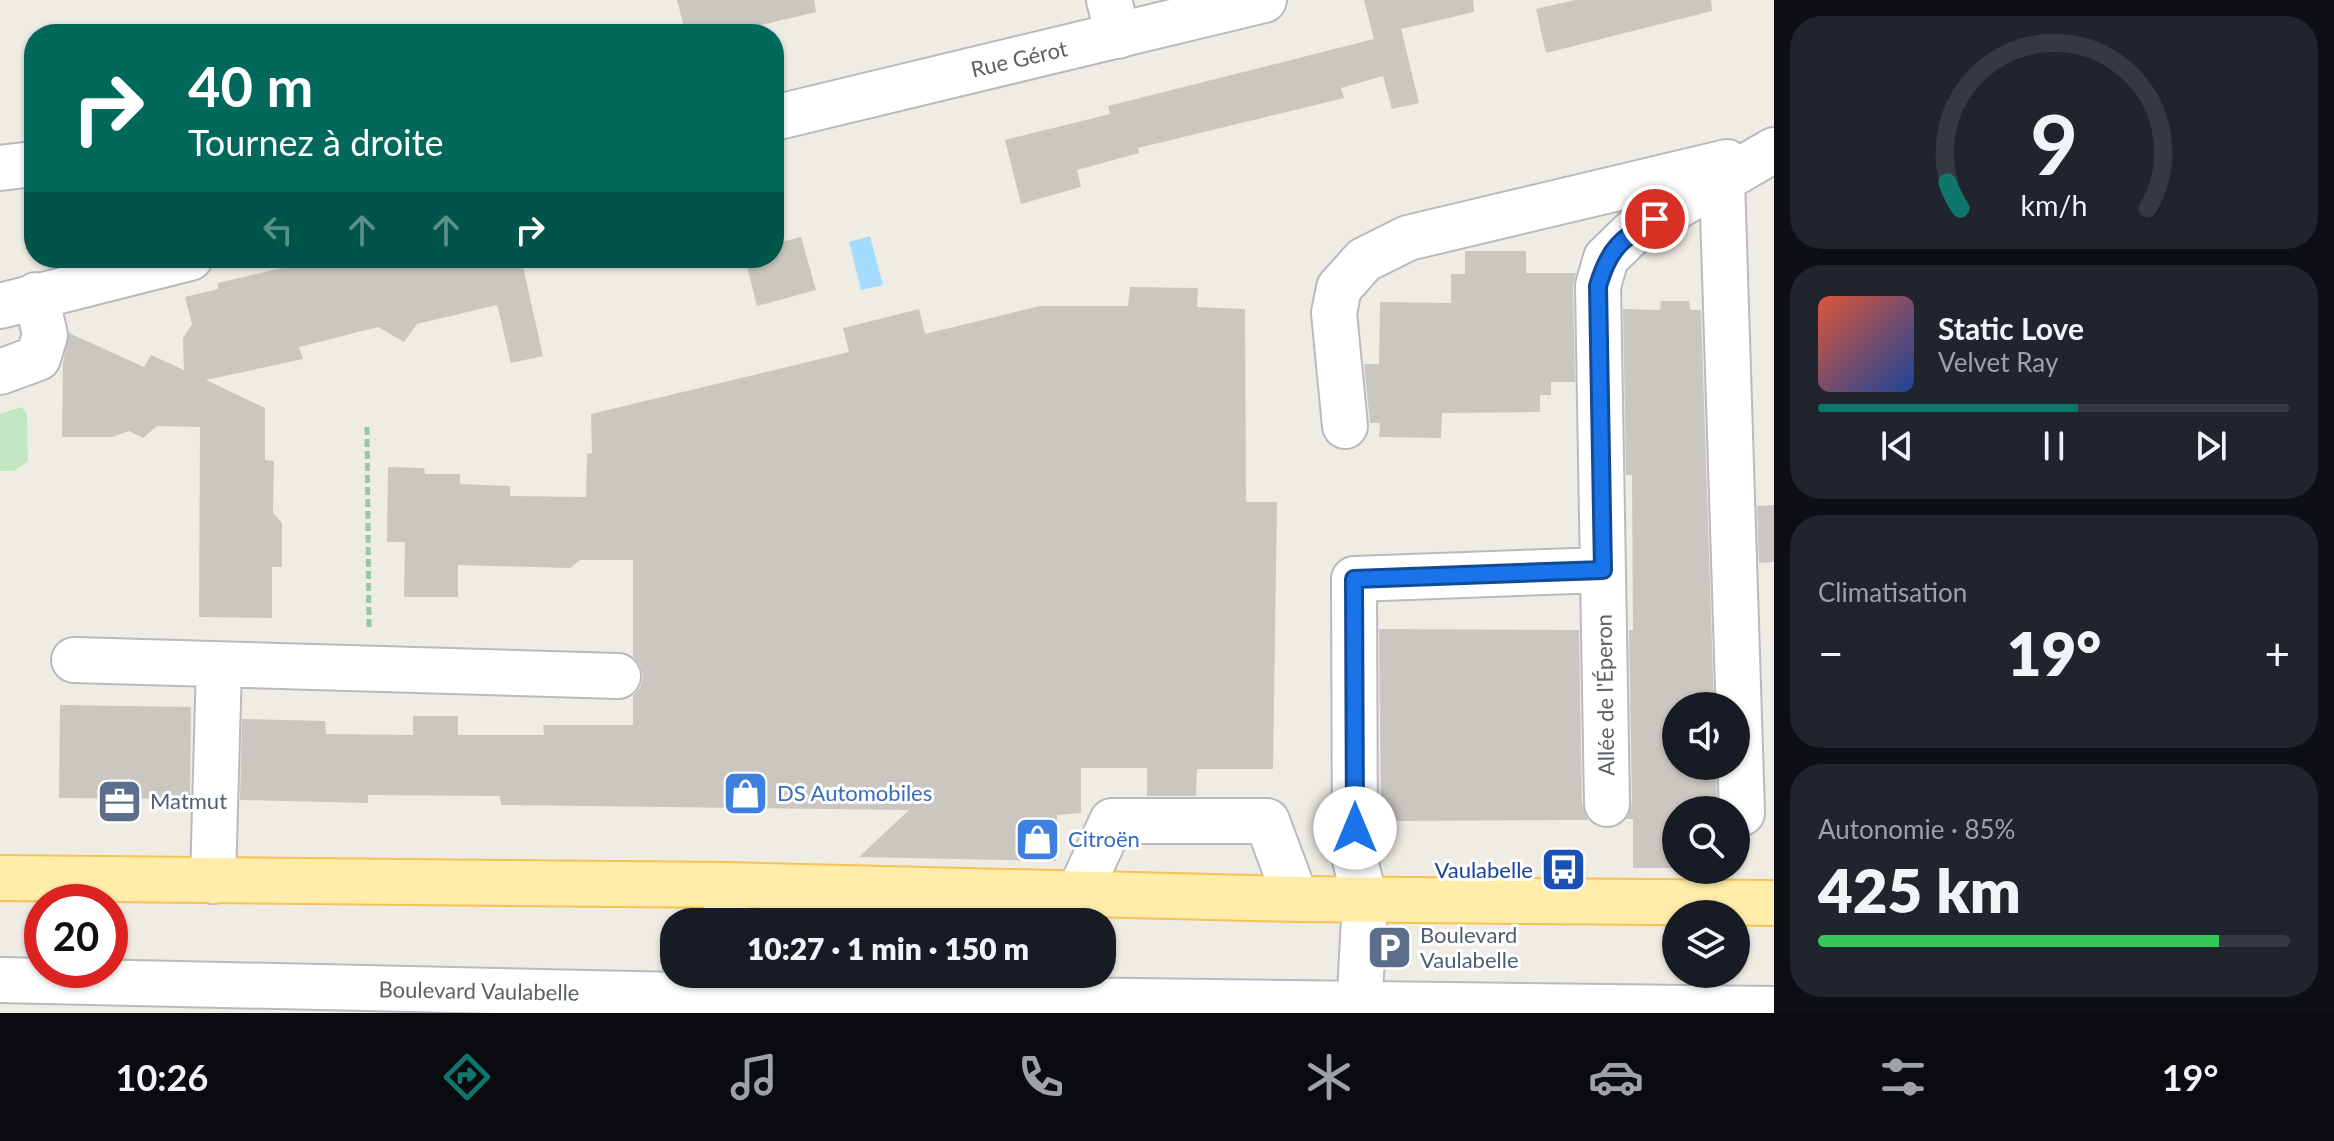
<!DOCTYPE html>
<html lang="fr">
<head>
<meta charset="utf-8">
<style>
	:root { --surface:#171b24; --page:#20242c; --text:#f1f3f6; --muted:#9ea1a6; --line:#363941; --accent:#0f766e }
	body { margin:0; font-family:Lato,sans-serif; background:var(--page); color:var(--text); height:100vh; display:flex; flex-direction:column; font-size:30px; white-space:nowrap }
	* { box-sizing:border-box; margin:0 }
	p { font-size:26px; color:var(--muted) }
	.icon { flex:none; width:44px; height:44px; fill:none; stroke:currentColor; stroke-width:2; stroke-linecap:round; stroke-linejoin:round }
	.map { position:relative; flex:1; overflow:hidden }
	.panel { display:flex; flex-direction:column; gap:16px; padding:16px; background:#0d0f14; width:560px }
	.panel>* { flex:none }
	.hud { position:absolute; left:24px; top:24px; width:760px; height:244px; border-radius:32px; box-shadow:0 2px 6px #0004; background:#00695c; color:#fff; overflow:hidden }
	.buttons { position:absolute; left:1662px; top:692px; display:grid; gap:16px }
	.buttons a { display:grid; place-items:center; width:88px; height:88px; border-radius:50%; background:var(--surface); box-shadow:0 2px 6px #0004; font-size:40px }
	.speed { position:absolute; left:24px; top:884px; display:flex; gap:16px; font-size:40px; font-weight:700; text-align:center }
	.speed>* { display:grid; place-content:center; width:104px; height:104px; border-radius:50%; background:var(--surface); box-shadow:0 2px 6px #0004; line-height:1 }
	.speed .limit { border:12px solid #d22; background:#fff; color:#111 }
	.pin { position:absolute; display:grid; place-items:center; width:68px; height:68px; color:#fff; margin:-34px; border:4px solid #fff; border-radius:50%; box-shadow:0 2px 8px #0007 }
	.me { position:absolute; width:88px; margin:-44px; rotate:0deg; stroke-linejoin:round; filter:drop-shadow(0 0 6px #0008) }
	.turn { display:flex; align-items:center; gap:28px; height:168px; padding:0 32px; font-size:36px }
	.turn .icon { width:104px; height:104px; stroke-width:2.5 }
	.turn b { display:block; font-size:56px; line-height:68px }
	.lanes { display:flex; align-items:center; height:76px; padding:0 32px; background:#0003; justify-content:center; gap:40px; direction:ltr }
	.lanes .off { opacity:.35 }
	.big { font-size:60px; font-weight:800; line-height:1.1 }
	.panel .tile { flex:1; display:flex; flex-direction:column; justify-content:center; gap:12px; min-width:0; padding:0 28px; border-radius:32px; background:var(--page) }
	.panel .dial { align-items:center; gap:0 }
	.dial svg { height:208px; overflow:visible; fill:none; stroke:var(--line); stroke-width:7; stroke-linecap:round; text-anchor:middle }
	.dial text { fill:var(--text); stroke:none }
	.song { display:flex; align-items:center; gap:24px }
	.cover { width:96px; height:96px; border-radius:12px; background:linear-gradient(135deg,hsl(10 70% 55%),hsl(220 70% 35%)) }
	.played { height:8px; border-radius:4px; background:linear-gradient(90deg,var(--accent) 55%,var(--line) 55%) }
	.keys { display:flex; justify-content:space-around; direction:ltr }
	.heat { display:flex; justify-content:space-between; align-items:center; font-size:44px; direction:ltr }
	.charge { height:12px; border-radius:6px; background:linear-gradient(90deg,#34c759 85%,var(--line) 0) }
	.trip { position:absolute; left:660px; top:908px; width:456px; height:80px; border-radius:32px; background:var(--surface); box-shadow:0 2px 6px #0004; font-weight:800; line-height:80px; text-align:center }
	.tab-bar { display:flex; height:128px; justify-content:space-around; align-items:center; background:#090b0e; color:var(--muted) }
	.tab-bar .icon { width:56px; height:56px }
	.tab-bar .current { color:var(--accent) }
	.tab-bar b { font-size:36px; color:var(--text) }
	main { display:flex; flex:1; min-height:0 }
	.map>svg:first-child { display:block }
</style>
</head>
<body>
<main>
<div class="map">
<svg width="1774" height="1013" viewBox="0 0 1774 1013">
	<rect width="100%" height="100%" fill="#efece4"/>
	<path fill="#c1e8c0" d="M21 407 27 413 28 461 14 471H0V414Z"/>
	<path fill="#a4dcff" d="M870 236 883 285 861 290 849 242Z"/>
	<path fill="#cac7c1" d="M677 0H814L816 12 723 34H686Z
		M1364 0H1473L1474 12 1401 29 1419 103 1392 109 1383 76 1341 88 1344 98 1138 148 1139 153 1077 170 1081 187 1021 204 1005 140 1110 114 1108 106 1374 39Z
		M1575 0H1711L1712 11 1546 53 1536 9Z
		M801 237 816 290 757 306 745 258H774V244Z
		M1465 251H1526V273H1576L1573 286 1575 382H1551V395H1540V412L1442 413 1441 438 1379 437 1380 423H1370L1364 364H1379L1380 302 1451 303V274H1465Z
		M324 258H521L543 356 511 363 497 305 417 324 404 342 378 327 299 347 303 359 206 380 265 408V460L274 461 273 513 282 523V567H272V618L199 617 200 427 157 426 143 438 129 431 112 437H62L63 363 69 333 144 367 151 355 184 370 183 338 192 324 185 297 218 289V283Z
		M1130 287 1198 288 1197 307 1245 309 1246 502H1277L1273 769H1197L1196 796H1147V768H1081V813L1057 815 1056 861 859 857 909 810 501 805 500 796 368 795V803L240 800 242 719 325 721 326 734 413 735V716H458V735H544L543 725H633V696L640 688 643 676 640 665 633 656V560H580L570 568 458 565V597H404L405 542H387L388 467 424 468 425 474H460V484L510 486V496L586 497 587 454 592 453 591 414 849 352 843 328 919 309 925 334 1040 306H1128Z
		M1661 301H1689L1690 310H1701L1714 706H1676V766H1716L1717 810H1676V868H1633V819H1626L1632 804 1629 630H1633L1632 475H1626L1623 309 1660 310Z
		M1774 505V562L1759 563 1757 506Z
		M1379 629 1579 630 1582 804 1588 820 1391 821 1392 817H1381Z
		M60 705 191 707 190 799 59 798Z"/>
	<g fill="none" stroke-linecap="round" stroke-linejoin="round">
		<defs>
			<path id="minor" d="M1109 0 1118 36
				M774 118 1264 0
				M0 168 34 164
				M1722 180 1742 813
				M0 306 190 258
				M0 372 38 358 45 335 36 295
				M1345 426 1334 313 1339 288 1364 260 1408 238 1727 162
				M74 660 618 676
				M1607 804 1598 286 1606 258 1633 232 1774 150
				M213 881 219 665
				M1078 895 1112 821H1267L1296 899
				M726 922V885
				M0 980 725 996 1774 1009
				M1359 1013 1365 900 1355 860 1354 579 1603 570"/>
			<path id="major" d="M0 878 726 885 1296 899 1774 903"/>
		</defs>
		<use href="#minor" stroke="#b7babf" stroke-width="48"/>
		<use href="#major" stroke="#f7c255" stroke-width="48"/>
		<path stroke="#98c9a4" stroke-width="5" stroke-dasharray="8 4" stroke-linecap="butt" d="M367 427 369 628"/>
		<use href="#minor" stroke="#fff" stroke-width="44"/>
		<use href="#major" stroke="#ffeda9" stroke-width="44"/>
	</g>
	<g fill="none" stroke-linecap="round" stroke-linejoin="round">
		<defs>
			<path id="route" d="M1355 828 1354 579 1603 570 1598 286C1609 248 1621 239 1655 219"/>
		</defs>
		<use href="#route" stroke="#114b97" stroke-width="20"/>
		<use href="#route" stroke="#1a73e8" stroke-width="14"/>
	</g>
	<defs>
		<symbol id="shop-square" viewBox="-11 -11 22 22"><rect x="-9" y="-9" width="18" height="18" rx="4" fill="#3f7fe0" stroke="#fff"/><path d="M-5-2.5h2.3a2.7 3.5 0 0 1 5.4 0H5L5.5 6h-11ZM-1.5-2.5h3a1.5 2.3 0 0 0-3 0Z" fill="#fff"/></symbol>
		<symbol id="office-square" viewBox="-11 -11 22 22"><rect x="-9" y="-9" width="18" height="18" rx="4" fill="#5c6f8a" stroke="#fff"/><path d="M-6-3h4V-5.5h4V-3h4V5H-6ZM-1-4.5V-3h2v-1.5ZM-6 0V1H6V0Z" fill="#fff"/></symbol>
		<symbol id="bus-square" viewBox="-11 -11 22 22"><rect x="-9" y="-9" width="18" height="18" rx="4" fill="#1a4fb4" stroke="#fff"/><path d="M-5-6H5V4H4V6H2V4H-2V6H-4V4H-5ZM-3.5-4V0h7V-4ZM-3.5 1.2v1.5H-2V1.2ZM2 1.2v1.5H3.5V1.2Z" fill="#fff"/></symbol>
		<symbol id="parking-square" viewBox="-11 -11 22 22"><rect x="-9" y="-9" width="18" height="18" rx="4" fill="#5c6f8a" stroke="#fff"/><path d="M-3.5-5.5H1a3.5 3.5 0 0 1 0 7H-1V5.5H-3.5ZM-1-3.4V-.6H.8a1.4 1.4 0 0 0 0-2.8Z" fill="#fff"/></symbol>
	</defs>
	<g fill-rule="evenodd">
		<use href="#shop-square" x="720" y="768" width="51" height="51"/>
		<use href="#office-square" x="94" y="776" width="51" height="51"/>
		<use href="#shop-square" x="1012" y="814" width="51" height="51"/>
		<use href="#bus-square" x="1538" y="844" width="51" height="51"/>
		<use href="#parking-square" x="1364" y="922" width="51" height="51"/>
	</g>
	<g text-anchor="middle" stroke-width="6" stroke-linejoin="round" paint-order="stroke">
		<g font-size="22" fill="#5c6165" stroke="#fff">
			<text transform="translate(1019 59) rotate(-13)" y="8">Rue Gérot</text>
			<text transform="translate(1605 695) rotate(-91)" y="8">Allée de l'Éperon</text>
			<text transform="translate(479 991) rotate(1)" y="8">Boulevard Vaulabelle</text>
		</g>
		<g font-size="22" fill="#366cbe" stroke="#fff" text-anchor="start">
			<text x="777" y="801">DS Automobiles</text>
			<text x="1068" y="847">Citroën</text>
		</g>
		<g font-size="22" fill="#4e5e75" stroke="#fff" text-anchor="start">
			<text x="150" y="809">Matmut</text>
			<text x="1420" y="943">Boulevard<tspan x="1420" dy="25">Vaulabelle</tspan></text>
		</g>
		<g font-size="22" fill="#164399" stroke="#fff" text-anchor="end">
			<text x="1533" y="878">Vaulabelle</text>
		</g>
	</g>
</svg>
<div class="buttons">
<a><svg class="icon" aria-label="sound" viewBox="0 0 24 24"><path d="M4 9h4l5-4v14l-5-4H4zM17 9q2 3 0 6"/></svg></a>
<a><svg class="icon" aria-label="search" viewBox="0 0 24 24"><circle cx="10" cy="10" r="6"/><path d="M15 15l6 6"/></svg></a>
<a><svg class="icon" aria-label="layers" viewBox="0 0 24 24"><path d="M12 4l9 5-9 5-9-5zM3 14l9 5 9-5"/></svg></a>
</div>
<div class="speed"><div class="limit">20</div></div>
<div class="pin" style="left:1655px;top:219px;background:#d93025"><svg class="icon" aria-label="arrive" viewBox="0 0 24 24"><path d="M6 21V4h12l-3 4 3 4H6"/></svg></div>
<svg class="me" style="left:1355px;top:828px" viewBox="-20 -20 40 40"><circle r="19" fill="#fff"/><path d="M0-13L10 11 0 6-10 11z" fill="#1a73e8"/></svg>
<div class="trip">10:27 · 1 min · 150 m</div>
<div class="hud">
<div class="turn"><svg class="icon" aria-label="right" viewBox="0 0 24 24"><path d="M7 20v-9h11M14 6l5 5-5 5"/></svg><div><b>40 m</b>Tournez à droite</div></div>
<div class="lanes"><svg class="icon off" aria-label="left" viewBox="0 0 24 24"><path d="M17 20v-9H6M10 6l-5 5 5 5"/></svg><svg class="icon off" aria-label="ahead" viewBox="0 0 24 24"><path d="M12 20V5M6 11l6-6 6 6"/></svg><svg class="icon off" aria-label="ahead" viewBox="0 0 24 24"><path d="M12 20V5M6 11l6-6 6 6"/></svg><svg class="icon" aria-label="right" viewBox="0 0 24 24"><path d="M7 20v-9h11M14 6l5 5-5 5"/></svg></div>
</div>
</div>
<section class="panel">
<div class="tile dial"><svg viewBox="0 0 100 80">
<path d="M14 69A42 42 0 1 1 86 69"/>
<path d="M14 69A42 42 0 0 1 9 59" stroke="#0f766e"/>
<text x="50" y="56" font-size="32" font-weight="700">9</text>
<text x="50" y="72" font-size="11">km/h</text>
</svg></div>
<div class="tile">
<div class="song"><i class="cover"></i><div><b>Static Love</b><p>Velvet Ray</p></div></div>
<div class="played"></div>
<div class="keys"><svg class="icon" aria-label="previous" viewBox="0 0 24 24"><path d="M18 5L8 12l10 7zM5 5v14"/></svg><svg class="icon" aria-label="pause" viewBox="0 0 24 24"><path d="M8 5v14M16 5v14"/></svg><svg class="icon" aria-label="next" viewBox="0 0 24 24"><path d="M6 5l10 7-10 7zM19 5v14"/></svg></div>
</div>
<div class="tile"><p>Climatisation</p>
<div class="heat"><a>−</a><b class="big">19°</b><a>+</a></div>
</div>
<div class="tile"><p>Autonomie · 85%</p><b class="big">425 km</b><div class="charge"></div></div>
</section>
</main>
<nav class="tab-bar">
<b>10:26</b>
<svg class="icon current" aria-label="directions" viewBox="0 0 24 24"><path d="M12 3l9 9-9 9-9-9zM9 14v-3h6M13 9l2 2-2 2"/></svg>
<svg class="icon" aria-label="music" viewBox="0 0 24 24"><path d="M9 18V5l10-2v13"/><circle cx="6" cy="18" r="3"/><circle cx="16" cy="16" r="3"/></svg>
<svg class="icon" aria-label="phone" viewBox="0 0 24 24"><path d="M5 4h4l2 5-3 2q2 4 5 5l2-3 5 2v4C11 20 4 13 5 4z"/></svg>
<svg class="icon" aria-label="climate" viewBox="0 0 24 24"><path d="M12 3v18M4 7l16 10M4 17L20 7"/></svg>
<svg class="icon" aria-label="car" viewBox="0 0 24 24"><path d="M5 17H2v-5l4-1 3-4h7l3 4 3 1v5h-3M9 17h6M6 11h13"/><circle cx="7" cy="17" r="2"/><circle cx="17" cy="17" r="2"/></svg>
<svg class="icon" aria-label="filters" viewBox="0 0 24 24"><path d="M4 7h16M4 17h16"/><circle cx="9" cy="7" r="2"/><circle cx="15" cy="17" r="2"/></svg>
<b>19°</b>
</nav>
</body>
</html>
